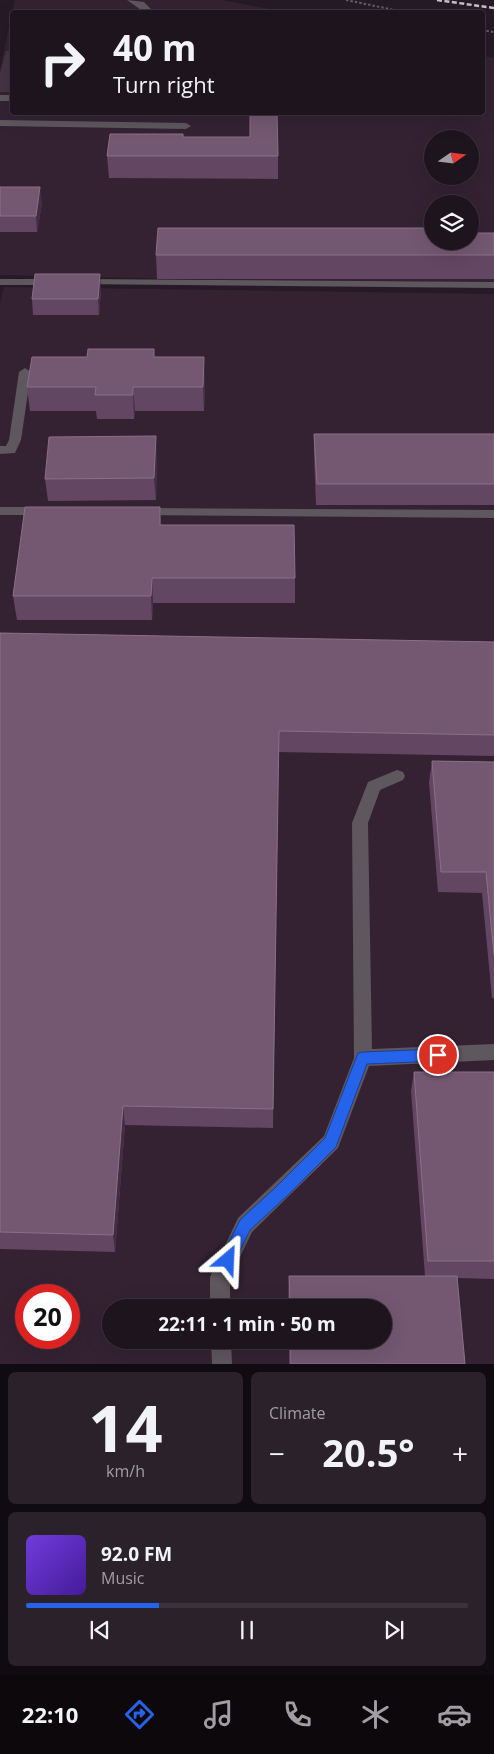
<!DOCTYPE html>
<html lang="en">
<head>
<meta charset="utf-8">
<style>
	:root { --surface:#1d141d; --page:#2a212a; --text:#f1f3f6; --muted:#a09ea4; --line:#3b333b; --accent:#2563eb }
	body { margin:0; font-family:"Open Sans",sans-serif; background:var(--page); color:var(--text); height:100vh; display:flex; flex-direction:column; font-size:19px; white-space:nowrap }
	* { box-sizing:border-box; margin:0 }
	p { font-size:16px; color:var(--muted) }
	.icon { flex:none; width:28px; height:28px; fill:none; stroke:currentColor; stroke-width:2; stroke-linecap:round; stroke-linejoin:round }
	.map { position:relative; height:1364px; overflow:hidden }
	.side { display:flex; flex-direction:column; gap:8px; padding:8px; background:#100b10; flex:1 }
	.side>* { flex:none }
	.banner { position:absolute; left:10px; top:10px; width:475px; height:105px; border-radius:5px; box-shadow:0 5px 20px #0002,0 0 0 1px var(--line); background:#1d141d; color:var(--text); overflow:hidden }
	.needle { width:32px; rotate:76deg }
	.tools { position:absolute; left:424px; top:130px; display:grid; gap:10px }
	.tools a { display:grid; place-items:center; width:55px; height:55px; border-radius:50%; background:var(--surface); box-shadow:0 5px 20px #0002,0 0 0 1px var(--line); font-size:25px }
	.speed { position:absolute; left:15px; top:1284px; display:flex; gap:10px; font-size:25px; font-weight:700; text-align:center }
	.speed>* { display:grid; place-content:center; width:65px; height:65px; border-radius:50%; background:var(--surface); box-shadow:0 5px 20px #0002,0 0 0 1px var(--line); line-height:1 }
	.speed .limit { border:8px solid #d22; background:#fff; color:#111 }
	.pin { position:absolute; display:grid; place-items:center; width:42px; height:42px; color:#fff; margin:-21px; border:2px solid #fff; border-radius:50%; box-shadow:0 1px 5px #0007 }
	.me { position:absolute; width:55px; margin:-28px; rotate:26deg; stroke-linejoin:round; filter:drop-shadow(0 0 4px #0008) }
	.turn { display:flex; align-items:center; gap:18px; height:105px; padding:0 20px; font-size:22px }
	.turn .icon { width:65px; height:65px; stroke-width:2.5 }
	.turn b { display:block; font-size:35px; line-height:42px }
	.big { font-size:38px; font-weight:700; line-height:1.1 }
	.side .card { flex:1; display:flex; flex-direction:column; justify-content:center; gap:8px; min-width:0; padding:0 18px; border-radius:8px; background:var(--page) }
	.side .dial { align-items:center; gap:0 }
	.dial b { font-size:65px; line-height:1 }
	.song { display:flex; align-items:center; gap:15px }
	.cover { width:60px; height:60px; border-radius:8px; background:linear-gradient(135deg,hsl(260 70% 55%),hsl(260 70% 35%)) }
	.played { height:5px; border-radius:2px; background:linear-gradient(90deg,var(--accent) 30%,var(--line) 30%) }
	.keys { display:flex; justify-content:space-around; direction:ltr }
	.heat { display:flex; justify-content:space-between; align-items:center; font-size:28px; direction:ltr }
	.side .tiles { flex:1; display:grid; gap:8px; grid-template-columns:1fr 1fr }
	.card:last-child { grid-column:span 2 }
	.trip { position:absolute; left:102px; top:1299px; width:290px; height:50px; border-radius:25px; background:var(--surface); box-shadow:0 5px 20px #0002,0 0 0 1px var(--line); font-weight:700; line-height:50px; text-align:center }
	.dock { display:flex; height:80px; justify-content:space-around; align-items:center; background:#0c080c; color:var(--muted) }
	.dock .icon { width:35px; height:35px }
	.dock .on { color:var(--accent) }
	.dock b { font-size:22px; color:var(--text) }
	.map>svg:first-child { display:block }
</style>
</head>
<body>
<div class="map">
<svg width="494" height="1364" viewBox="0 0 494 1364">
	<rect width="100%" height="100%" fill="#271a27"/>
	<path fill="#342233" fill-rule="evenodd" d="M15 0H222L285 12H12V112H482L483 56 494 58V286L0 275V69ZM432 139H470V176H432ZM432 204H470V241H432Z
		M4 287 494 294V1364H0V303ZM26 1295H69V1338H26ZM111 1308H384V1340H111Z"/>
	<path fill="#463445" d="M6 51H12V92H0V73Z"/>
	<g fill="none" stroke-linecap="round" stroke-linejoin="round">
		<path stroke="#675b67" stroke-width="2" stroke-dasharray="2.5 2" stroke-linecap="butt" d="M346 0 404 12
			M482 30 494 32"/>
		<path fill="#5e575e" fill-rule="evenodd" d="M127 0 144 2 154 12H144Z
			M0 95H12V101H0Z
			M0 120 186 123 191 126 186 129 0 126Z
			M0 279H53L59 282 53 285H0Z
			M81 279 494 282V288L77 284 75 282Z
			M25 368 31 372 21 440 15 453 0 454V446H6L9 440 19 372Z
			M0 507H45L50 508 52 511 50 514 45 515H0Z
			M141 508 494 510V518L136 515 134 512 136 509Z
			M397 770 403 772 405 776 403 780 380 790 368 823 372 1049 494 1044V1060L369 1066 338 1148 252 1232 230 1278V1308H210V1277L238 1218 324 1136 354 1058 352 823 368 782Z
			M211 1340H231L232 1364H212Z"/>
		<path stroke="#cac0ca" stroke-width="2.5" stroke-dasharray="5 2.5" stroke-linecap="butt" d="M437 0 494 8"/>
	</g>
	<path fill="#634661" d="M183 137 278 156V179L109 178 107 156Z
		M0 187 42 203 37 232H0Z
		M494 233V279H157L156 255 432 241Z
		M101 290 99 315H33L32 299Z
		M155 357 205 381 204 411H135L134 419H97L96 411H30L27 387Z
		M314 434H494V505H316L314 455Z
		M157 457 156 500 48 501 45 479Z
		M161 525 295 578V603H153L152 620H17L13 596Z
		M0 633 494 642V756L278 752 273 1128 125 1125 115 1252 0 1249Z
		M432 761 494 762V998H492L482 893 438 892 429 782Z
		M414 1072H494V1279L457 1278 465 1364H289V1340H384V1308H288L289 1276H425L411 1091Z"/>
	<path fill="#442d43" d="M40 187 42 203 37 232 36 216Z
		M100 274 101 290 99 315 98 299Z
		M204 357 205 381 204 411 203 387Z
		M133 387 135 411 134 419 133 395Z
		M156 436 157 457 156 500 154 478Z
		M160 507 162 532 160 525Z
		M152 578 153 603 152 620 151 596Z
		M123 1106 125 1125 115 1252 113 1235Z"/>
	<path fill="#745872" stroke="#897087" d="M250 112H277L278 156H107L110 134H183V137H250Z
		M0 187H40L36 216H0Z
		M158 228H432V241H470V233H494V255H156Z
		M35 274H100L98 299H32Z
		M88 349H154V357H204L203 387H133V395H95L96 387H27L32 357H87Z
		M314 434H494V484H317Z
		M156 436 154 478 45 479 49 437Z
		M25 507H160V525H294L295 578H152L151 596H13Z
		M0 633 494 642V735L279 731 273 1109 123 1106 113 1235 0 1232Z
		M432 761 494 762V955L486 872H441Z
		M414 1072H494V1261H428Z
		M289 1276H457L465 1364H291L290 1340H384V1308H290Z"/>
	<path fill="#2563eb" stroke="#184099" d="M438 1049 443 1050 445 1055 443 1059 438 1061 367 1064 336 1147 287 1196 250 1230 233 1265 228 1267 223 1265 220 1260 240 1220 277 1186 325 1138 358 1053 363 1052Z"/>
</svg>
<div class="tools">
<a><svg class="needle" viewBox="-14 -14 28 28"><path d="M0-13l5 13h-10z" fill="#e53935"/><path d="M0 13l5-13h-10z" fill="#a09ea4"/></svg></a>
<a><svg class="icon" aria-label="layers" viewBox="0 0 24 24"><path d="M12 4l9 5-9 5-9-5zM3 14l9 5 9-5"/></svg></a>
</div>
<div class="speed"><div class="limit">20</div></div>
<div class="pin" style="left:438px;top:1055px;background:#d93025"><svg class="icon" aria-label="arrive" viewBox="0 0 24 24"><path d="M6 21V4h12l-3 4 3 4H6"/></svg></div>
<svg class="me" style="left:228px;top:1260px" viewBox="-20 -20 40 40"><path d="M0-17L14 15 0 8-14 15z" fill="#2563eb" stroke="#fff" stroke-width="4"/></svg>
<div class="trip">22:11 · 1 min · 50 m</div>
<div class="banner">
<div class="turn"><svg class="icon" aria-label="right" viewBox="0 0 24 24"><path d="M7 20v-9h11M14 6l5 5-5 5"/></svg><div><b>40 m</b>Turn right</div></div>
</div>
</div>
<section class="side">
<div class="tiles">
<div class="card dial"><b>14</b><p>km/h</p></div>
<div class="card"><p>Climate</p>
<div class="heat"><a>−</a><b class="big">20.5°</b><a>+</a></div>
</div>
<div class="card">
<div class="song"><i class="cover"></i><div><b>92.0 FM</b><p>Music</p></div></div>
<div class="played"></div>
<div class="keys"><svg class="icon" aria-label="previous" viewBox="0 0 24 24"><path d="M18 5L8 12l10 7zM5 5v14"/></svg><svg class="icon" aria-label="pause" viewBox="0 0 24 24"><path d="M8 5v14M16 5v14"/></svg><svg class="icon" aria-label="next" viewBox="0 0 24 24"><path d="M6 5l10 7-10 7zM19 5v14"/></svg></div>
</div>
</div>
</section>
<nav class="dock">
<b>22:10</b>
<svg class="icon on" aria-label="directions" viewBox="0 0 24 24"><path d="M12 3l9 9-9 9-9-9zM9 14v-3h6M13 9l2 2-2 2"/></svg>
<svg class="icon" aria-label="music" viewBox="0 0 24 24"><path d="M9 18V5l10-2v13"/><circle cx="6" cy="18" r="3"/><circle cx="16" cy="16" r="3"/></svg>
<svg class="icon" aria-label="phone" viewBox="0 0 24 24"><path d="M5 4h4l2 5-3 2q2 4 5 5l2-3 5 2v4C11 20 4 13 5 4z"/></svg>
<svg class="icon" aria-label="climate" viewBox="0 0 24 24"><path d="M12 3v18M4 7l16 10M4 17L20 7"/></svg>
<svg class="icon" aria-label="car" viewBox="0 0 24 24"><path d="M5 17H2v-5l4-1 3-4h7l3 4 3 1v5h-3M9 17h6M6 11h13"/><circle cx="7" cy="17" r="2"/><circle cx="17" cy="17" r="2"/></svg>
</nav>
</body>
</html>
